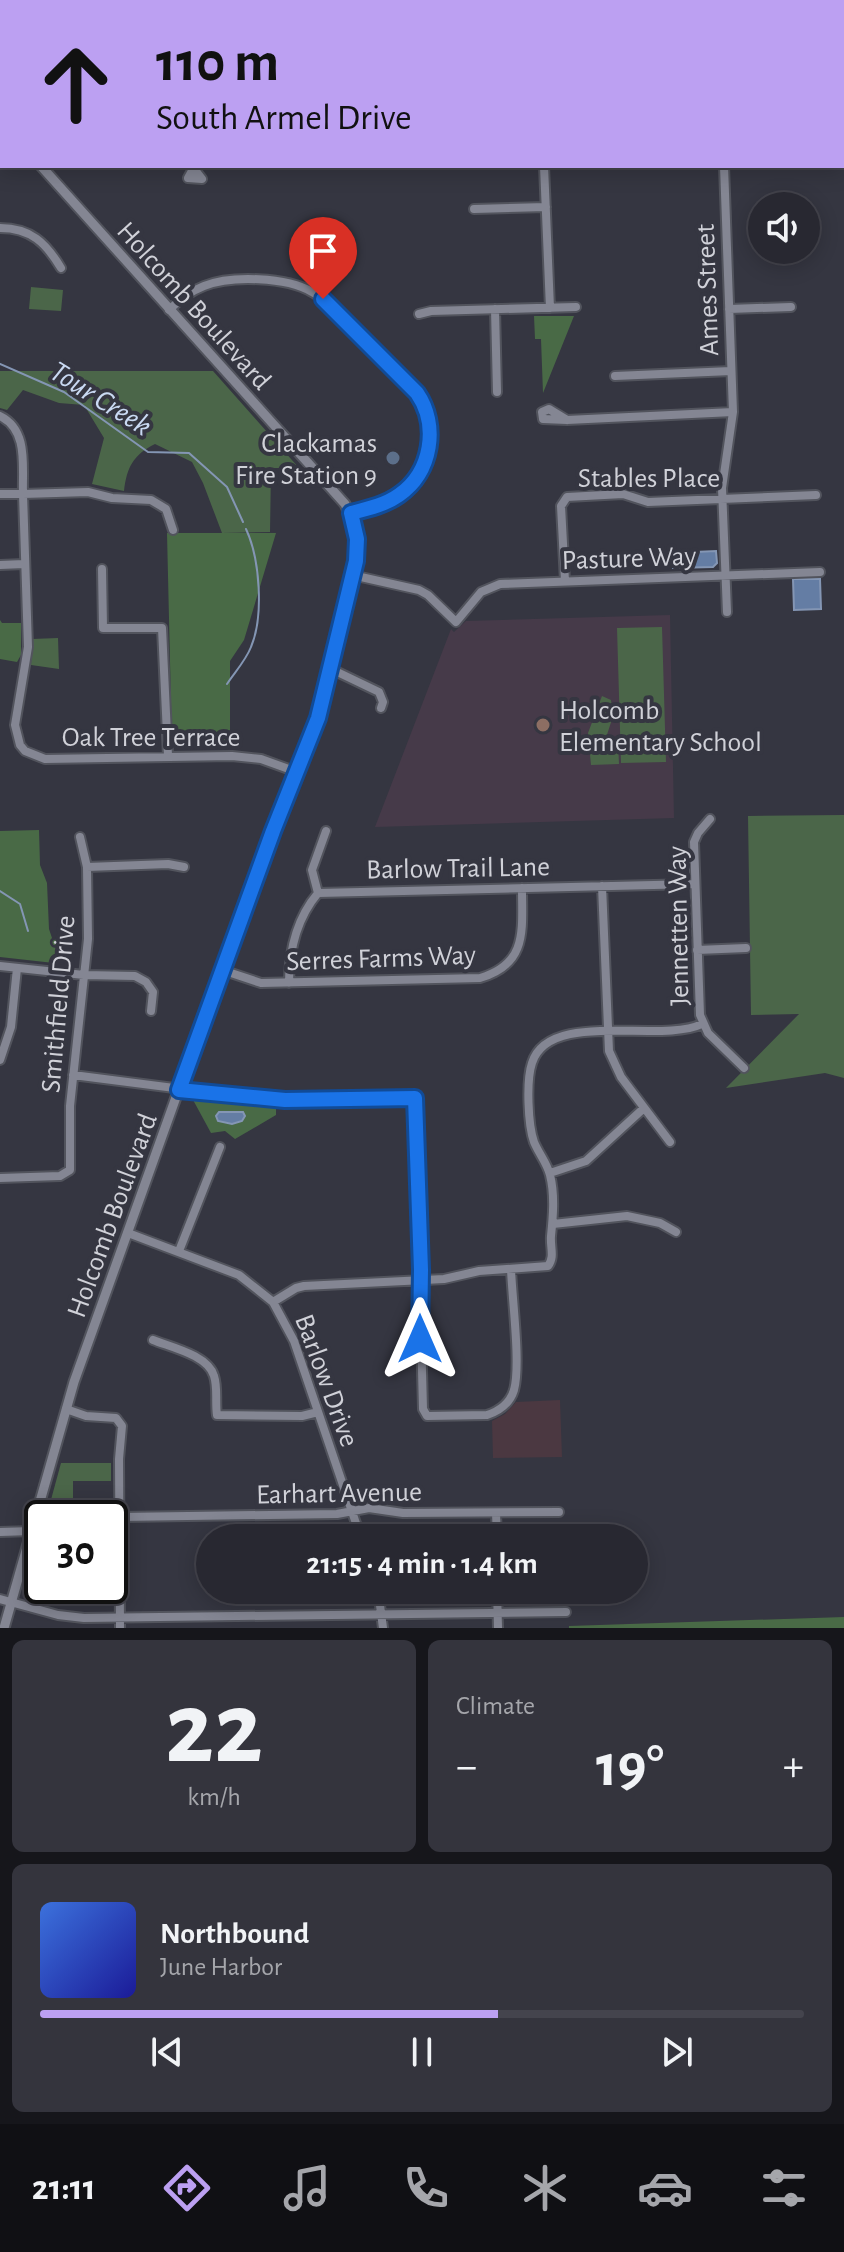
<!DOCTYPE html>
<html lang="en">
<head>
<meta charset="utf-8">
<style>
	:root { --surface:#282831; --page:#34343d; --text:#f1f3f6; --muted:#a5a6ab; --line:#44444d; --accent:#bca0f2 }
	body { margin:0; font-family:"Alegreya Sans",sans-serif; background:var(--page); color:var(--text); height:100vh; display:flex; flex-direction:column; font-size:30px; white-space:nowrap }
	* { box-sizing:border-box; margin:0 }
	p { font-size:26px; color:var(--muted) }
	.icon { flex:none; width:44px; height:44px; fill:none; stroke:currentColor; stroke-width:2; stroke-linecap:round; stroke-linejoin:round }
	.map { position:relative; height:1628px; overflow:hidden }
	.sheet { display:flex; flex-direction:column; gap:12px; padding:12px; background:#16161b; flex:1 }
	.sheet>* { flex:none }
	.hud { position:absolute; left:0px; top:0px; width:844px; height:168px; box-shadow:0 4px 20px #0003,0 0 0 2px var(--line); background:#bca0f2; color:#111; overflow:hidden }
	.fabs { position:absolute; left:748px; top:192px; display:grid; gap:16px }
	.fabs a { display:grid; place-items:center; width:72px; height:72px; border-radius:50%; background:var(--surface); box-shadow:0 4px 20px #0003,0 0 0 2px var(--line); font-size:40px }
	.speed { position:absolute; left:24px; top:1500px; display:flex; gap:16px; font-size:40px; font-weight:700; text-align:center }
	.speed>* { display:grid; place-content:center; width:104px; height:104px; border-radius:50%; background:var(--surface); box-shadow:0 4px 20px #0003,0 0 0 2px var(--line); line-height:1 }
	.speed .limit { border:4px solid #111; border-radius:12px; background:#fff; color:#111 }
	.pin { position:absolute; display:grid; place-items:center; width:68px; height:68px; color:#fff; margin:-82px -34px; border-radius:50% 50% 50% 0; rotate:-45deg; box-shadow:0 0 8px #0007 }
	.pin .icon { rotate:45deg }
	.me { position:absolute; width:88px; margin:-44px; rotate:0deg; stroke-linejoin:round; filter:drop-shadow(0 0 6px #0008) }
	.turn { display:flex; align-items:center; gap:28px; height:168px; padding:0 24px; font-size:36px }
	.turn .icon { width:104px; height:104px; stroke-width:2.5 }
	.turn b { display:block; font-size:56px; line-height:68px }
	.big { font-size:60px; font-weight:700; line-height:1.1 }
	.sheet .widget { flex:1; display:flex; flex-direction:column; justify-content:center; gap:12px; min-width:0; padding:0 28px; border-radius:12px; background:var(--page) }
	.sheet .dial { align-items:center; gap:0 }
	.dial b { font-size:104px; line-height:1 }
	.song { display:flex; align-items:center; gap:24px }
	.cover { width:96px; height:96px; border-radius:12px; background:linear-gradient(135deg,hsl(220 70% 55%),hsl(240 70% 35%)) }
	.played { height:8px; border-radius:4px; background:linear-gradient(90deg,var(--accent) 60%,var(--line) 60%) }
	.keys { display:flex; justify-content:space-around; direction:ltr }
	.heat { display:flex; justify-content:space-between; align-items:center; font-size:44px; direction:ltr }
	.sheet .tiles { flex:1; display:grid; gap:12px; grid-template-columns:1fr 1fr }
	.widget:last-child { grid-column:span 2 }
	.trip { position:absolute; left:196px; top:1524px; width:452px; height:80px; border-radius:40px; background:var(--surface); box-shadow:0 4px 20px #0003,0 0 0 2px var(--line); font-weight:700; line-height:80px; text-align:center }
	.tabs { display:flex; height:128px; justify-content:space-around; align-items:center; background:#101014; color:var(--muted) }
	.tabs .icon { width:56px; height:56px }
	.tabs .active { color:var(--accent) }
	.tabs b { font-size:36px; color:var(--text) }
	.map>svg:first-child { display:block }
</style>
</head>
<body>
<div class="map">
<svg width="844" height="1628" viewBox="0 0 844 1628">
	<rect width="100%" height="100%" fill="#353641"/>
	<path fill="#4b3841" d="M560 1400 562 1457 493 1458 492 1421 505 1414 516 1402Z"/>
	<path fill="#463a49" d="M670 615 674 818 375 827 451 629 454 632 466 621Z"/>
	<path fill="#4b6649" d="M31 287 63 290 61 311 29 309Z
		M0 371H213L299 468H271L270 532 222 533 203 483 192 462 155 444C133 455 127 467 124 491L92 484 104 438 84 405 59 403 23 390 7 410 0 408Z
		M662 627 666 762 621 763 617 628Z
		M58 638 59 669 31 665 32 639Z
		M602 696 611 700 613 716 605 741 618 742 619 764 591 765 588 733Z
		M844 815V1078L825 1073 726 1088 799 1014 751 1015 748 816Z
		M61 1463H111V1481H73V1518H46Z"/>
	<path fill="#496a46" d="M791 0H844V91L842 2Z
		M534 316H574L543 393 541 339H535Z
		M167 533H276L244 640 230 661V745L172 747Z
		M0 620 2 623H21V655L17 662 0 659Z
		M39 830 40 865 47 883 49 929 52 938H57L54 963 0 957V831Z
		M192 1098 276 1107V1115L235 1139 225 1131 211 1133Z
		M844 1617V1628H569V1626Z"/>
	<path fill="#647da4" stroke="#8496b4" stroke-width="2" d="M716 551 717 563 713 567 673 568V553Z
		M793 579H820L821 609 794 610Z
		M219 1112H243L245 1116 242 1121 232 1124 218 1121 216 1116Z"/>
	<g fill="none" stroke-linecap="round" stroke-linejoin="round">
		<path stroke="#8496b4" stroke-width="2" d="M0 364 64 392 148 452 189 453 227 487 243 522
			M227 684C235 672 246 660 251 647 264 616 260 559 246 529
			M0 891 20 904 28 931"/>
		<defs>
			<path id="minor" d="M145 0V2
				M7 2V0
				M689 2 690 0
				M0 47H2
				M0 138 2 137
				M192 166 202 179 188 178 193 169
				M544 166 550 308
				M724 166 733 412 722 488 727 612
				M474 209 546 207
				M0 228C31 228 46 243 61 268
				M495 309 497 392
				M729 309 791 307
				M169 310C179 300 191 291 204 286 231 275 287 277 312 292 334 304 352 328 370 346 387 362 409 378 421 399 440 430 428 477 397 497 383 505 367 509 351 513
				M419 314 431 311 576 307
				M615 376 731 371
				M0 416C29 430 22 467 23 494H0
				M567 420 549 409 542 412 543 419 567 420 733 412
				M173 530 166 509 151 500 112 498 88 492 23 494 28 647 15 725 20 745 25 751 45 759 232 756 261 759 297 772
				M0 565 24 564
				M102 569 103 628H162L168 756
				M352 575 419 590 428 595 456 622 481 592 500 584 820 572
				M565 581 561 506 567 497 623 494 648 502 816 495
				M331 669 379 692 383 702 381 708
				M710 819 698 833 694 842 700 1015 708 1033 744 1068
				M87 867 168 864 184 867
				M602 886 609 1051 621 1077 670 1142
				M318 893 312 870 326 831
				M697 950 746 948
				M0 966 84 975 135 976 146 982 153 992 151 1011
				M222 970 261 983 480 978C528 964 522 930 522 888
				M289 983C289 950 297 918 318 893L695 884
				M0 1060 11 1027 17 968
				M73 1075 268 1100 415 1098 423 1409 427 1416 487 1415C499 1411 510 1403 514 1390 521 1365 512 1298 511 1269
				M550 1173 586 1161 644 1108
				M0 1178 60 1176 70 1170V1106L88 939 87 867 80 837
				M553 1224 627 1216 660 1223 676 1232
				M128 1233 239 1275 273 1302 294 1341 361 1538
				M179 1251 220 1147
				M273 1302 296 1288 304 1286 444 1279 479 1271 548 1266C555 1257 550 1247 551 1236 553 1217 555 1195 550 1175 547 1163 539 1154 534 1142 528 1125 526 1081 532 1063 549 1009 660 1044 702 1024
				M153 1340C170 1347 208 1355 214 1376 218 1388 215 1403 217 1415L302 1416 318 1412
				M66 1409 86 1416 116 1418 122 1426 119 1459 120 1628
				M496 1513 497 1538
				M120 1517 337 1514 369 1508 403 1513 559 1512
				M0 1532 32 1531
				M378 1590 383 1628
				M497 1590 498 1628
				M0 1599 58 1615 84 1618 566 1612"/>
			<path id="tertiary" d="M786 0 787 2
				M842 98 844 100
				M842 113H844
				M0 120 2 122
				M4 1628 74 1382 218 980 318 718 342 628 357 552 355 526 345 504 41 166"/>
		</defs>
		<use href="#minor" stroke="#52545d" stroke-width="12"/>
		<use href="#tertiary" stroke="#52545d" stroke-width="13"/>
		<use href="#minor" stroke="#848693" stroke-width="8"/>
		<use href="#tertiary" stroke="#848693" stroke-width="9"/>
	</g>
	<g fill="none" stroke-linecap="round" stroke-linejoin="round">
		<defs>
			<path id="route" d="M323 299 417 393C439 425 432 472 399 495 385 505 367 509 351 513L357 539 356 561 318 718 273 831 179 1090 285 1100 415 1098 421 1270 420 1339"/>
		</defs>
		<use href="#route" stroke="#114b97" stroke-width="20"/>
		<use href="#route" stroke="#1a73e8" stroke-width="14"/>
	</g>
	<circle fill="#5c6f8a" stroke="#353641" stroke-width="3" cx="393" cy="458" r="8"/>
	<circle fill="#8d6e63" stroke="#353641" stroke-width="3" cx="543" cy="725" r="8"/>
	<g text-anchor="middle" stroke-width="8" stroke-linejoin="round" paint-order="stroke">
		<g font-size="28" fill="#d0d1d8" stroke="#353641">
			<text transform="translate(706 290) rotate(-92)" y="10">Ames Street</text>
			<text transform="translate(195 305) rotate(48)" y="10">Holcomb Boulevard</text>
			<text x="649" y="487">Stables Place</text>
			<text transform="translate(629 557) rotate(-2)" y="10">Pasture Way</text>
			<text x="151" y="746">Oak Tree Terrace</text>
			<text transform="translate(458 867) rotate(-1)" y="10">Barlow Trail Lane</text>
			<text transform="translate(677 926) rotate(-91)" y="10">Jennetten Way</text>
			<text transform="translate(381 957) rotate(-2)" y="10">Serres Farms Way</text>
			<text transform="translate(57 1004) rotate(-85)" y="10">Smithfield Drive</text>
			<text transform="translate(111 1215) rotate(-70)" y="10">Holcomb Boulevard</text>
			<text transform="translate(328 1380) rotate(70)" y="10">Barlow Drive</text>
			<text transform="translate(339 1492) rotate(-1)" y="10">Earhart Avenue</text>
		</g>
		<g font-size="28" fill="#d0d1d8" stroke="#353641" text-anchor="end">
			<text x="377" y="452">Clackamas<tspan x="377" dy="32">Fire Station 9</tspan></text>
			<text x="559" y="719" text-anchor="start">Holcomb<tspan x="559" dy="32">Elementary School</tspan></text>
		</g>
		<g font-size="30" font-style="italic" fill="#c9d9f2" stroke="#353641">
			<text transform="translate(101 398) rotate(32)" y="10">Tour Creek</text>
		</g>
	</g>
</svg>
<div class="fabs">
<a><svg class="icon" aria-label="sound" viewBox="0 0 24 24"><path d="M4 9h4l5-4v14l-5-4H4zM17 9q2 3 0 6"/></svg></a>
</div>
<div class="speed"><div class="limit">30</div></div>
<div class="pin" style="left:323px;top:299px;background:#d93025"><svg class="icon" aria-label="arrive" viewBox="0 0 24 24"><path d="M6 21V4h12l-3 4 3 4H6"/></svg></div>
<svg class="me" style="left:420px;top:1339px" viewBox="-20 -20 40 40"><path d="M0-17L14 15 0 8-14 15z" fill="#1a73e8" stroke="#fff" stroke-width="4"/></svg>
<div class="trip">21:15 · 4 min · 1.4 km</div>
<div class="hud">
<div class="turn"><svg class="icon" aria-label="ahead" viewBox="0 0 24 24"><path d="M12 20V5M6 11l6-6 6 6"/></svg><div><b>110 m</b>South Armel Drive</div></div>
</div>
</div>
<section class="sheet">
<div class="tiles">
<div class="widget dial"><b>22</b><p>km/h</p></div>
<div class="widget"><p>Climate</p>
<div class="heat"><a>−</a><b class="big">19°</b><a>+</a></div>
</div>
<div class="widget">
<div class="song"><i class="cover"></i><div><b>Northbound</b><p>June Harbor</p></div></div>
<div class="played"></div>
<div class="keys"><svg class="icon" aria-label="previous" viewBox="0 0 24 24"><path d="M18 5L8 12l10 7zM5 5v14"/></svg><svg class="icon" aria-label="pause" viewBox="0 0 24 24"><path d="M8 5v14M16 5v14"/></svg><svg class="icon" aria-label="next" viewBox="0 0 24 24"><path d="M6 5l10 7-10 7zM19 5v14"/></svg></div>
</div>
</div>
</section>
<nav class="tabs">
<b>21:11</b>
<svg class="icon active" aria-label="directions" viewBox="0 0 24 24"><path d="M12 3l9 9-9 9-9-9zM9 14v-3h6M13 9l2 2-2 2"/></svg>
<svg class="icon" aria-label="music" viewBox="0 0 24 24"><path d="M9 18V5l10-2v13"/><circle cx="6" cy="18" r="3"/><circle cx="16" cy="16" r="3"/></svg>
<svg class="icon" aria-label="phone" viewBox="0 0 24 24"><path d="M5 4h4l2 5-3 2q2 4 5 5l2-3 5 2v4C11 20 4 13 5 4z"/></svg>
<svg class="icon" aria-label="climate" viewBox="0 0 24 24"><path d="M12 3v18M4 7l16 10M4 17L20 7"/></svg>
<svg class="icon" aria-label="car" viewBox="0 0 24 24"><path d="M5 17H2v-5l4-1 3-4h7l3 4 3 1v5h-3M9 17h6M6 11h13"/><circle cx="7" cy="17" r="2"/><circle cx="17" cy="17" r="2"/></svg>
<svg class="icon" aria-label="filters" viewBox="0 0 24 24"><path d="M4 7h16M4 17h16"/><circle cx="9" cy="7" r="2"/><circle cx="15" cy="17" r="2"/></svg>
</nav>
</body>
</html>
